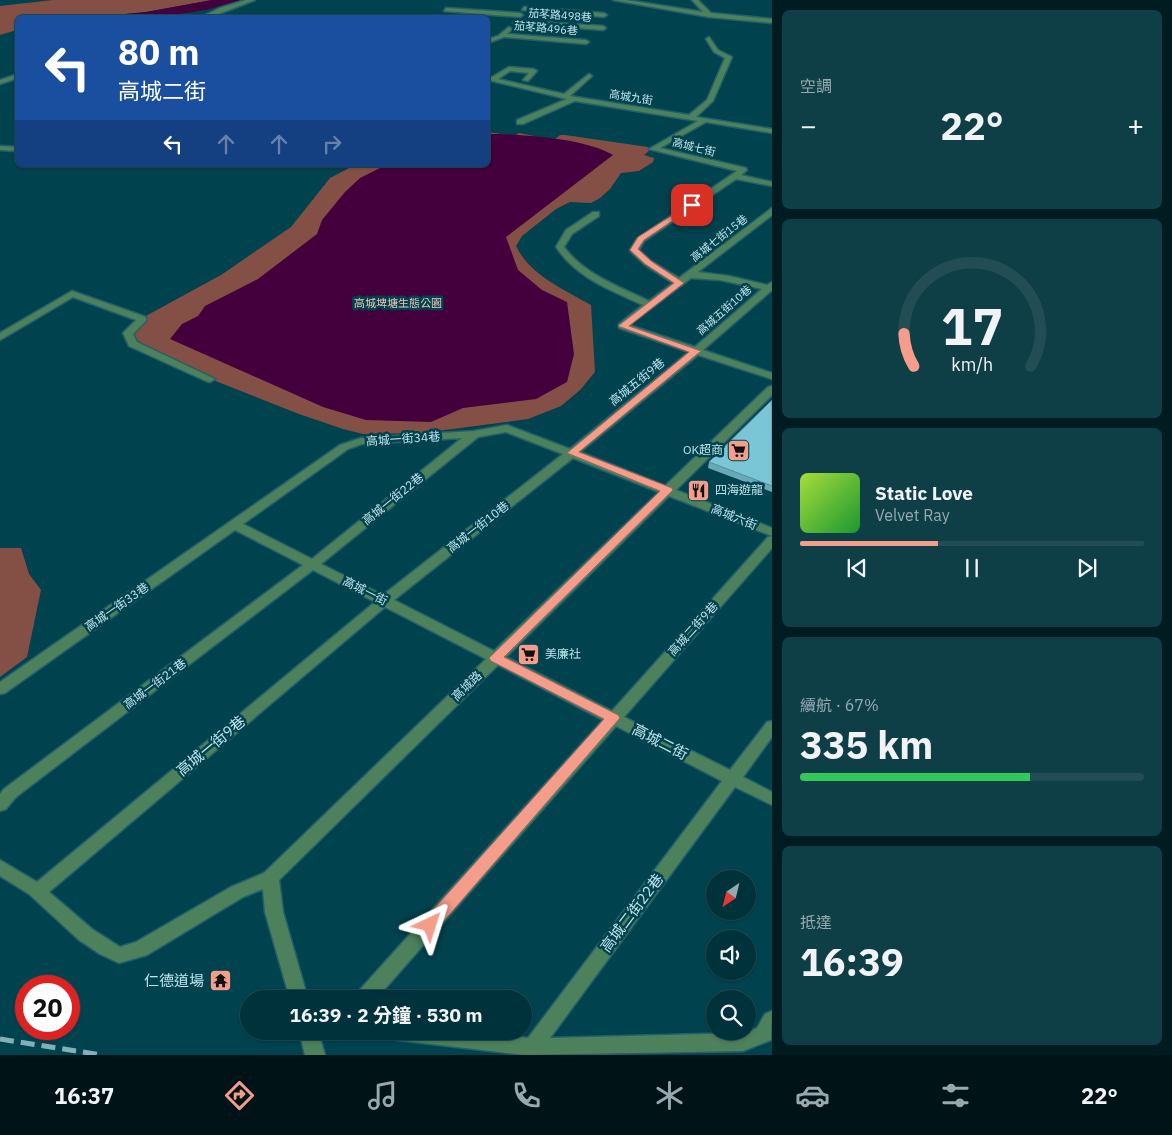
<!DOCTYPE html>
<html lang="zh-TW">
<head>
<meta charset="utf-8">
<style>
	:root { --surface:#00323b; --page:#0e3e46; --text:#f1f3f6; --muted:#95aaaf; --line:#224d55; --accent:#f49d8b }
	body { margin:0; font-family:"IBM Plex Sans","Noto Sans TC",sans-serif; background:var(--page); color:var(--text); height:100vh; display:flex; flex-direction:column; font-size:19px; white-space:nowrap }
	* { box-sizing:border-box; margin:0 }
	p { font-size:16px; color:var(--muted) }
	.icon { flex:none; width:28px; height:28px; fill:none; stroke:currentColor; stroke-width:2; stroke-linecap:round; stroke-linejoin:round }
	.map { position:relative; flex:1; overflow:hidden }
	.sheet { display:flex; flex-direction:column; gap:10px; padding:10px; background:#001c20; width:400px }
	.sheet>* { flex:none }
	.top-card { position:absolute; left:15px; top:15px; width:475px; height:152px; border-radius:8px; box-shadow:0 1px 4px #0004,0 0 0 1px var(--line); background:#1a4fa0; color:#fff; overflow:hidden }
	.needle { width:32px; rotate:215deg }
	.controls { position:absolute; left:706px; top:870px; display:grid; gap:10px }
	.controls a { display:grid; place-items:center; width:50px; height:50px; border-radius:50%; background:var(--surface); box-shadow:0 1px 4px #0004,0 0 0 1px var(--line); font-size:25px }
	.speed { position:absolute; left:15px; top:975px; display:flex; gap:10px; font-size:25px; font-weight:700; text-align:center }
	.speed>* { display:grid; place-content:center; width:65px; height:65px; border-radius:50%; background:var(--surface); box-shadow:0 1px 4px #0004,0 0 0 1px var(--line); line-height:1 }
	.speed .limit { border:8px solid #d22; background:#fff; color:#111 }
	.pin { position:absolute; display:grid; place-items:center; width:42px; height:42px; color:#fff; margin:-21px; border-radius:10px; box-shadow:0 2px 8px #0006 }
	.me { position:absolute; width:55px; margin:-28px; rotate:41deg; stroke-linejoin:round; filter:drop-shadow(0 0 4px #0008) }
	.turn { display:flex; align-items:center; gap:18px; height:105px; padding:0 20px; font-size:22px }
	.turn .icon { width:65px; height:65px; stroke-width:2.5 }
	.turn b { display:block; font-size:35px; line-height:42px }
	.lanes { display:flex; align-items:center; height:48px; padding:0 20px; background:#0003; justify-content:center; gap:25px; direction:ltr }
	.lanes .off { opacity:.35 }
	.big { font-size:38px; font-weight:700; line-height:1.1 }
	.sheet .widget { flex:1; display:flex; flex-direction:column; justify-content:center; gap:8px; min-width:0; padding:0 18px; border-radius:8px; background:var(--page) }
	.sheet .dial { align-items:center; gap:0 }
	.dial svg { height:130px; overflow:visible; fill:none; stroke:var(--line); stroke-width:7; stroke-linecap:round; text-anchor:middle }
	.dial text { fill:var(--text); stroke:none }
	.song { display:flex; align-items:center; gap:15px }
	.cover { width:60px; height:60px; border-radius:8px; background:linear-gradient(135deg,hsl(80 70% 55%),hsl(130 70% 35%)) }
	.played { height:5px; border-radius:2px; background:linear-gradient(90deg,var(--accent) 40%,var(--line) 40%) }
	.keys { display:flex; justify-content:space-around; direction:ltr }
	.heat { display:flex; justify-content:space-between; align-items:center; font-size:28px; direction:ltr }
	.charge { height:8px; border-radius:4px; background:linear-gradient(90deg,#34c759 67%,var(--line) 0) }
	.trip { position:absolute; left:240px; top:990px; width:292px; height:50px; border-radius:25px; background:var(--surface); box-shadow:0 1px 4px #0004,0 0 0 1px var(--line); font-weight:700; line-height:50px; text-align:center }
	.dock { display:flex; height:80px; justify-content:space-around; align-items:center; background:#001418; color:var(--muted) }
	.dock .icon { width:35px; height:35px }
	.dock .active { color:var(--accent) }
	.dock b { font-size:22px; color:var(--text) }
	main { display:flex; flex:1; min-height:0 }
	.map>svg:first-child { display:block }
</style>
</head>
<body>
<main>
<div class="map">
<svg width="772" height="1055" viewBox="0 0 772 1055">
	<rect width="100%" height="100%" fill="#00434f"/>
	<path fill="#845045" d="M53 0H212L146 12 95 17 18 18 17 30 0 35V6Z
		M488 132 514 136 519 133 554 140 560 135H565L648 147 650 150 644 155 654 158 653 162 639 171 621 173 610 189 600 198 591 203 570 202 556 209 522 236 516 246C530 275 563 289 591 305L595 372 580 390 561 406 528 419 422 433 363 434 343 429 299 414 213 380 149 349 132 337 133 323 221 275 291 227 330 178 355 165H488Z
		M0 548H21L29 574 41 590 27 657 0 677Z"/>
	<path fill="#43003d" d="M212 0H242L206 10 158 17H95L146 12Z
		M488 134C521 134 585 138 613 155L506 237 518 270 542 290 567 302 574 354 567 382 536 399 463 408 431 422 366 420 323 407 170 339 182 324 198 316 205 306 258 279 317 234 322 220 345 192 360 178 386 165H488Z"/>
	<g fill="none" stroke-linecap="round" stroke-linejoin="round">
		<defs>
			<path id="minor" d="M246 0H255L208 18H199L220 8Z
				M613 0H626L703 12 692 0H698L711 13 772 19V23L709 17Z
				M524 7 604 13 607 15 604 17 522 10Z
				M446 8 520 13 523 15 520 17 444 11Z
				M515 20 603 26 606 28 603 30 513 23Z
				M509 27 512 29 507 34 586 40 589 42 586 44 504 37 488 43V39L498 36Z
				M709 37 718 50 732 57 713 101 696 117 772 129V133L706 122 660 148 746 168 747 170 741 175 772 182V186L736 179 644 241 639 250 651 261 679 278 772 208V215L698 272 729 276 767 285 772 282V290L703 350 772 373V379L698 355 580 452 665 486 768 387 772 386V395L676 490 772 528V536L669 496 506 657 612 711 768 537 772 536V548L624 717 730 770 767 722 772 721V737L743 777 772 792V805L735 787 550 1038 743 1033 757 1028 765 1014 772 1011 771 1040 743 1051 524 1055 397 1040 390 1037 388 1031H474L528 1038 722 781 616 726 376 999H355L357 993 603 720 498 665 279 880 283 912 308 999H290L265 912 263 889 243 897 147 955 119 963 100 954 79 940 29 894 0 876V860L37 882 375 602 313 570 16 797 6 809 0 811V794L4 789 303 565 235 530 5 693 0 694V682L340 445 361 438 474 431 507 425 570 449 689 352 619 328V324L643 305C610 290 577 278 556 247L566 230 593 212H599V216L572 234 564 247C585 275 618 286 649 301L673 283 645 265 631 252 630 250 637 239 737 171 649 149 698 121 575 101 523 124H517V120L567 99 488 80V76L492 77 509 67 534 69 537 71 528 81 523 80 529 73 510 71 498 79 564 94 589 74 592 76 591 77 570 96 689 115 707 100 725 58 714 52 706 39ZM691 278 720 280 762 289 695 347 629 325ZM506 432 563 454 383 595 321 564 478 437ZM462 438 312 559 243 524 348 449 362 444ZM573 458 659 492 494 651 394 600ZM385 607 486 659 264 873 231 887 136 942 120 947 92 929 49 892Z
				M18 74V78L0 84V80Z
				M0 146 18 147V151L0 150Z
				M72 291 146 317V321L133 334 137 342 215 379 210 382 206 381 129 346 123 333 136 320 73 297 0 340V333Z
				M299 1031H318L325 1055H305Z"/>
		</defs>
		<use href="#minor" stroke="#22606b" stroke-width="3"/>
		<use href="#minor" fill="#4c815c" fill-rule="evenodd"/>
		<path stroke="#82b0b9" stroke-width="5" stroke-dasharray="14 7" stroke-linecap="butt" d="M0 1039 102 1055"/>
	</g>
	<path fill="#69aab9" d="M772 400V492L708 468 709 462Z"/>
	<path fill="#7ac6d7" stroke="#558b96" d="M772 400V486L709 462Z"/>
	<path fill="#f49d8b" stroke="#9f665a" d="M690 204 696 205 644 240 638 249 651 261 684 283 629 326 701 351 579 452 672 488 673 490 504 657 618 715 620 718 436 930 430 932 424 930 422 925 424 920 604 719 491 661 489 658 660 491 567 453 689 352 618 326 674 283 645 264 630 250 638 237Z"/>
	<defs>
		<symbol id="supermarket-square" viewBox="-11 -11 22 22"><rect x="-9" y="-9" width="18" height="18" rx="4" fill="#f49d8b" stroke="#00434f"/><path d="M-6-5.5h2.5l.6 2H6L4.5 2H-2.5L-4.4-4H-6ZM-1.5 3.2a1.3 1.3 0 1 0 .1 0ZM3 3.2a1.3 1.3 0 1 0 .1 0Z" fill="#111"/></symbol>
		<symbol id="restaurant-square" viewBox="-11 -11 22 22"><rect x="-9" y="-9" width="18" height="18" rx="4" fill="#f49d8b" stroke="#00434f"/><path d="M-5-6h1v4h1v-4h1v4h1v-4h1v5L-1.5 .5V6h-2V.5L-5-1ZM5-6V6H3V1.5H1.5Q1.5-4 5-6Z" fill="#111"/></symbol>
		<symbol id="temple-square" viewBox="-11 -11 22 22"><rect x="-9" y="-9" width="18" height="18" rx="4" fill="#f49d8b" stroke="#00434f"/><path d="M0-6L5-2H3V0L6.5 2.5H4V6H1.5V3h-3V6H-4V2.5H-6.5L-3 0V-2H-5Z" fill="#111"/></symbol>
	</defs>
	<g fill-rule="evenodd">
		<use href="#supermarket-square" x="726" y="438" width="25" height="25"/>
		<use href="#restaurant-square" x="686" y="478" width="25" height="25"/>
		<use href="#supermarket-square" x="516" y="642" width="25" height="25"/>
		<use href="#temple-square" x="208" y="968" width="25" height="25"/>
	</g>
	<g text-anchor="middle" stroke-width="5" stroke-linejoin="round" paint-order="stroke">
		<g font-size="11" fill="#bfe3eb" stroke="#00434f">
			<text transform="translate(560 15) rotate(4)" y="4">茄苳路498巷</text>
			<text transform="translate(546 28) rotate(5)" y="4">茄苳路496巷</text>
			<text transform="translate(631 97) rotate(9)" y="4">高城九街</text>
			<text transform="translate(694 147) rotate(14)" y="4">高城七街</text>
			<text transform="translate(719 238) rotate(-38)" y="4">高城七街15巷</text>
			<text transform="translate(724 310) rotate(-41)" y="4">高城五街10巷</text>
		</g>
		<g font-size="11" fill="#f5c3b7" stroke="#00434f">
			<text x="398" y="307">高城埤塘生態公園</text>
		</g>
		<g font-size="12" fill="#bfe3eb" stroke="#00434f">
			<text transform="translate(637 382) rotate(-39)" y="4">高城五街9巷</text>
			<text transform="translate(403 439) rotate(-4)" y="4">高城一街34巷</text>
			<text transform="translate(393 499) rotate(-39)" y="4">高城一街22巷</text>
			<text transform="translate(734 517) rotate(22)" y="4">高城六街</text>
			<text transform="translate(478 527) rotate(-38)" y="4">高城一街10巷</text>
			<text transform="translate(365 591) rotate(27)" y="4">高城一街</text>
			<text transform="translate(117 607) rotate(-35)" y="4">高城一街33巷</text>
			<text transform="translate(693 629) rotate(-48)" y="4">高城二街9巷</text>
			<text transform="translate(155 684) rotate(-37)" y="4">高城一街21巷</text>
			<text transform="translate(467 686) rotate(-44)" y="4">高城路</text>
		</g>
		<g font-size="12" fill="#bfe3eb" stroke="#00434f" text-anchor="start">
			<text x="723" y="454" text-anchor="end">OK超商</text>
			<text x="715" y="494">四海遊龍</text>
			<text x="545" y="658">美廉社</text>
		</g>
		<g font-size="15" fill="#bfe3eb" stroke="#00434f">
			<text transform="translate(660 742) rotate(27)" y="5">高城二街</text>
			<text transform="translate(211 746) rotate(-40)" y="5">高城一街9巷</text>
			<text transform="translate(632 913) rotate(-53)" y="5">高城二街22巷</text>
		</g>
		<g font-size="15" fill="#bfe3eb" stroke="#00434f" text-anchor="end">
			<text x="204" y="986">仁德道場</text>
		</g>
	</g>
</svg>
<div class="controls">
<a><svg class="needle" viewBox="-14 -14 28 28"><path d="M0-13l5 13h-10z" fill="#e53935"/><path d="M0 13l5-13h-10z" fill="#95aaaf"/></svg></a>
<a><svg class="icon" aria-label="sound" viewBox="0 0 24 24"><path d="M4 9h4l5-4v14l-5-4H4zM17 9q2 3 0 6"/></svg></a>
<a><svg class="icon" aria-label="search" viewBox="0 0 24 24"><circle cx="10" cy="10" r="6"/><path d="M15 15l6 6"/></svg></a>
</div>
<div class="speed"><div class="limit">20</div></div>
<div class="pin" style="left:692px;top:205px;background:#d93025"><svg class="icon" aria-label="arrive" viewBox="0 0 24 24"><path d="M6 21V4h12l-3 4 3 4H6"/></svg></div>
<svg class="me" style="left:430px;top:925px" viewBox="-20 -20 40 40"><path d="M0-17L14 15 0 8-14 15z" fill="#f49d8b" stroke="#fff" stroke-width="4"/></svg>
<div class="trip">16:39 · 2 分鐘 · 530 m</div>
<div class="top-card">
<div class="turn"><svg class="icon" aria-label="left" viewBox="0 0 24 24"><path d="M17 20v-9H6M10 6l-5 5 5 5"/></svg><div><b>80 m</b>高城二街</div></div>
<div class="lanes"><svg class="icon" aria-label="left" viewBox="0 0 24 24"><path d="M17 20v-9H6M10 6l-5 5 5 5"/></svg><svg class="icon off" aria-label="ahead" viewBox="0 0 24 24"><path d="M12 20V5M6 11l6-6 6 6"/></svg><svg class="icon off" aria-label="ahead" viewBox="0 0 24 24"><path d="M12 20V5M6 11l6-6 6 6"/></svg><svg class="icon off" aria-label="right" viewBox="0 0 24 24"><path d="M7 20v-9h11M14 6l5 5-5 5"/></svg></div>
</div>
</div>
<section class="sheet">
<div class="widget"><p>空調</p>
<div class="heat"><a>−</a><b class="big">22°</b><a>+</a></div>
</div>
<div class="widget dial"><svg viewBox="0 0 100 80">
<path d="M14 69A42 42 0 1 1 86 69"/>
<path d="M14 69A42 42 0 0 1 8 49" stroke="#f49d8b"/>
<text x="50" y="56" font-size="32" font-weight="700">17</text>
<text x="50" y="72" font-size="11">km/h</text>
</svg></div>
<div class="widget">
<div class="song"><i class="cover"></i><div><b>Static Love</b><p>Velvet Ray</p></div></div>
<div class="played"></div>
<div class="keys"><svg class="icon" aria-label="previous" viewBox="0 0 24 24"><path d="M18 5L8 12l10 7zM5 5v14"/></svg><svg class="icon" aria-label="pause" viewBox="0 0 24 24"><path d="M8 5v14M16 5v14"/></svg><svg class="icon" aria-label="next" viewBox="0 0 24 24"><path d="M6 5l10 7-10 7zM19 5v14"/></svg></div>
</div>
<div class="widget"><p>續航 · 67%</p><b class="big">335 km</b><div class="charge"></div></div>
<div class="widget"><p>抵達</p><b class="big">16:39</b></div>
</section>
</main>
<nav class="dock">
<b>16:37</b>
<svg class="icon active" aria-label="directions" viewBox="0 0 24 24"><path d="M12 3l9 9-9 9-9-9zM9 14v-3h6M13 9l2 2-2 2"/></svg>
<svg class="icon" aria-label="music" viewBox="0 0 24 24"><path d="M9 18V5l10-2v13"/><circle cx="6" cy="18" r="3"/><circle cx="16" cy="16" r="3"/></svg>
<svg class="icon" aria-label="phone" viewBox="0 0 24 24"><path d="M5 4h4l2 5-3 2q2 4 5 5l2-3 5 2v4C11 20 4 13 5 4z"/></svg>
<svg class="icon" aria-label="climate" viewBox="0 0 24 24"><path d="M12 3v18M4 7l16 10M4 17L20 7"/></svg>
<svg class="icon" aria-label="car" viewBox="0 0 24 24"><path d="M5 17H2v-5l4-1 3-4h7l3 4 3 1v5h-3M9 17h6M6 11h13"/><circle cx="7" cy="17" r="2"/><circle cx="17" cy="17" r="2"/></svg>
<svg class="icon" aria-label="filters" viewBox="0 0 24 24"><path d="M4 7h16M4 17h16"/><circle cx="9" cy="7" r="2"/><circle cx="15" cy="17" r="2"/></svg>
<b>22°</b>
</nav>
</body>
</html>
